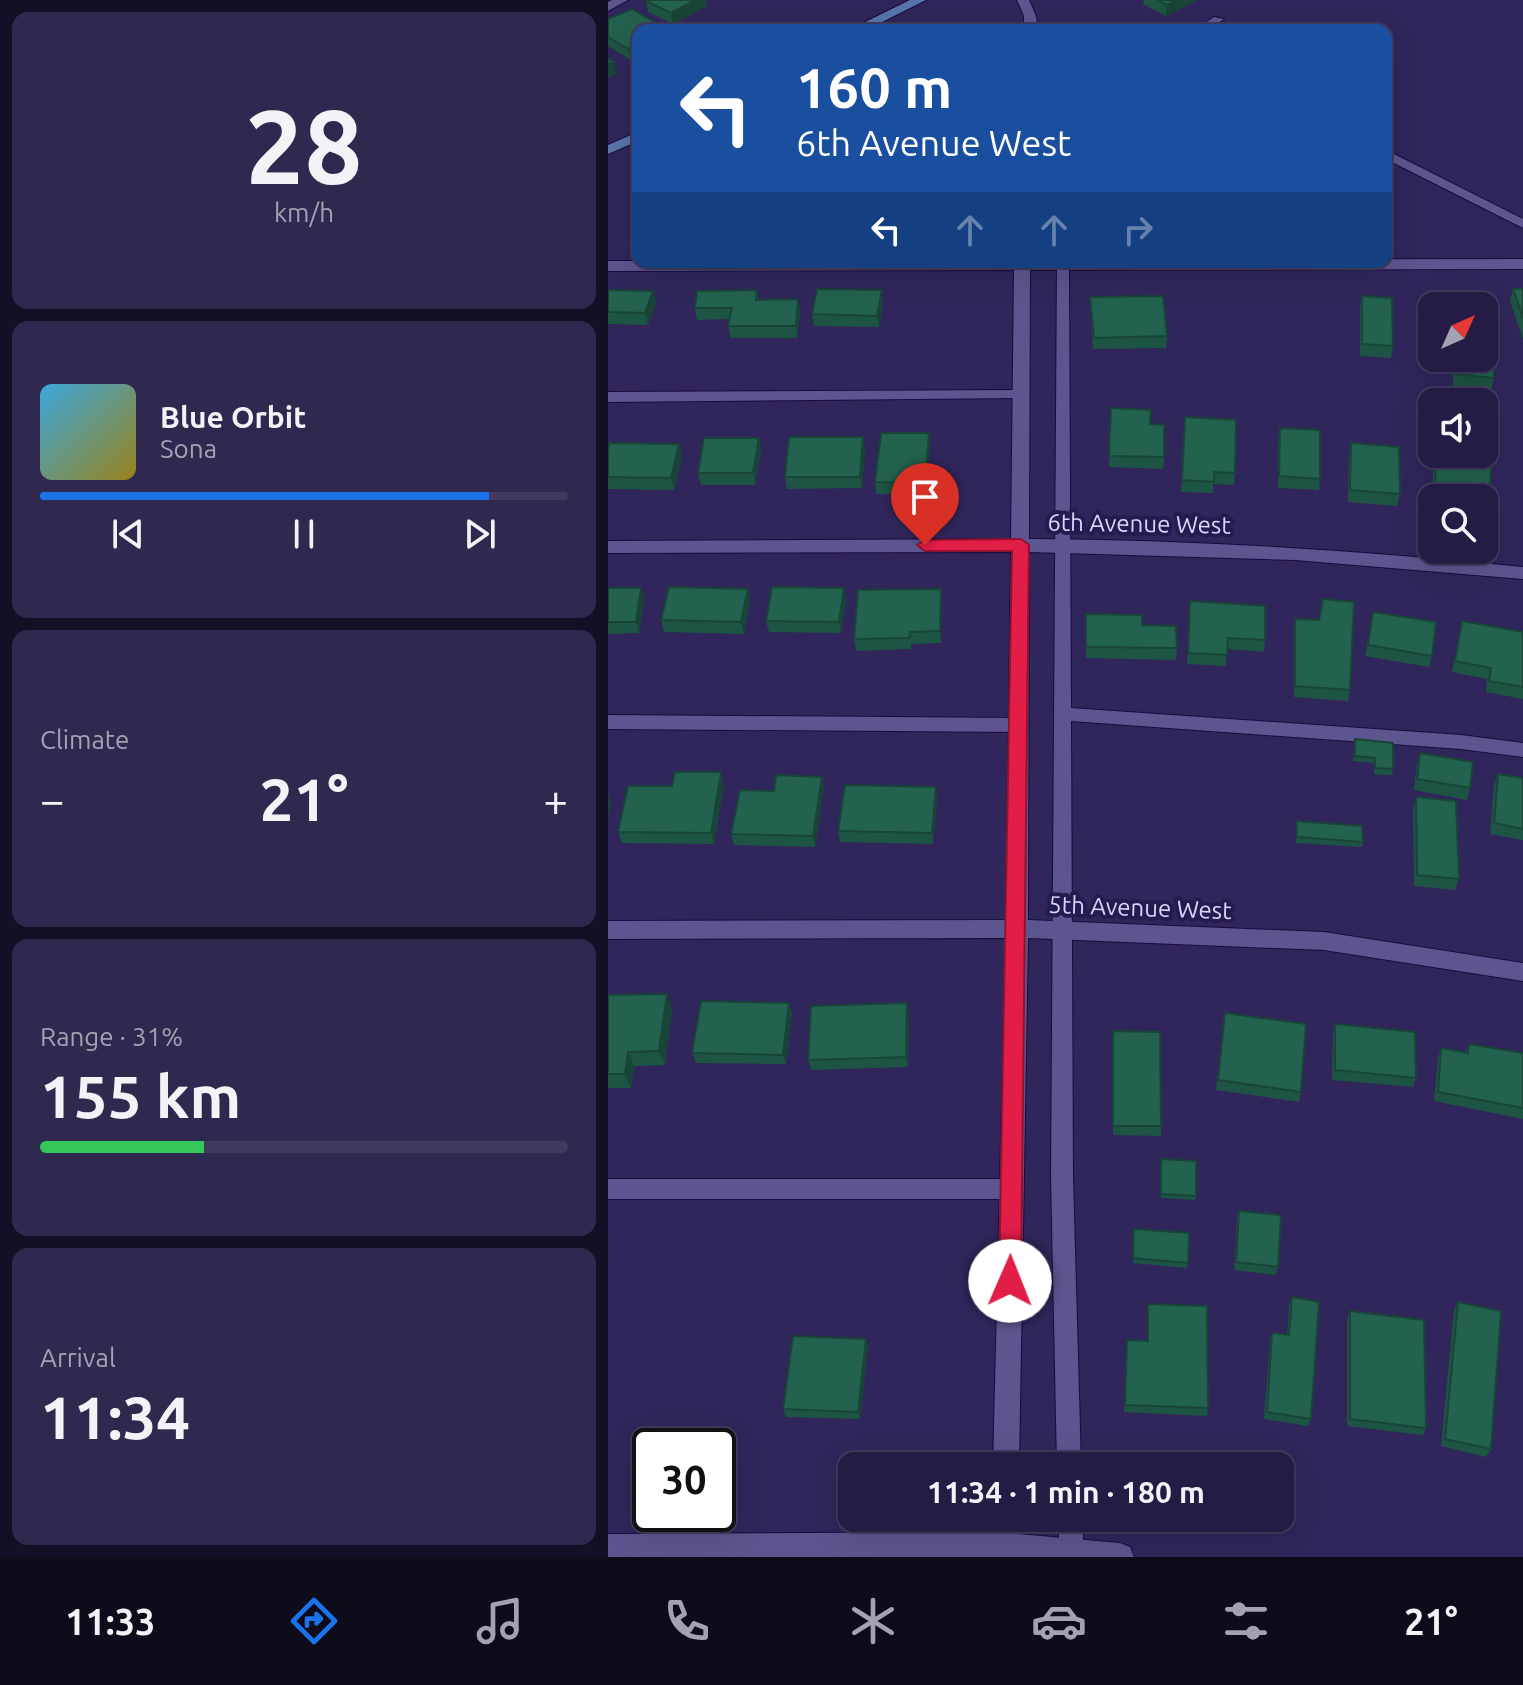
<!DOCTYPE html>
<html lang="en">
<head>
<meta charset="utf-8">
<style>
	:root { --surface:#241c44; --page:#30294f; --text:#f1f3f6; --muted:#a3a1b2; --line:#413a5d; --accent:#1a73e8 }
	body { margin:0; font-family:Ubuntu,sans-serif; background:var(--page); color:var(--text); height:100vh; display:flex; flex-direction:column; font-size:30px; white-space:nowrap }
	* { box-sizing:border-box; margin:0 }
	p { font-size:26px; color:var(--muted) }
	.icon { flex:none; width:44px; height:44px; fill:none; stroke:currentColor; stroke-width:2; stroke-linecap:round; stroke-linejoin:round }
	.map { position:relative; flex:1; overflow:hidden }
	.drawer { display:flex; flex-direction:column; gap:12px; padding:12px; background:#140f25; width:608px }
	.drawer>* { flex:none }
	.top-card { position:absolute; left:24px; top:24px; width:760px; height:244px; border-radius:16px; box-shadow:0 8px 32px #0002,0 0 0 2px var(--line); background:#1a4fa0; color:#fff; overflow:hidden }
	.needle { width:52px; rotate:45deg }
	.tools { position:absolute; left:810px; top:292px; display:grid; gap:16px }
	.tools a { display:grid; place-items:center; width:80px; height:80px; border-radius:16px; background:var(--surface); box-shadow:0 8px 32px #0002,0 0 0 2px var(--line); font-size:40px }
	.speed { position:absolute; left:24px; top:1428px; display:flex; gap:16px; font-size:40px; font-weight:700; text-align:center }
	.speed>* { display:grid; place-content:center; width:104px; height:104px; border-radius:50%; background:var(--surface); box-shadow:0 8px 32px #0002,0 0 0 2px var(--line); line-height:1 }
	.speed .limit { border:4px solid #111; border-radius:12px; background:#fff; color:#111 }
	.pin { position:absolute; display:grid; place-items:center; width:68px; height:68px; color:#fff; margin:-82px -34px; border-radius:50% 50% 50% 0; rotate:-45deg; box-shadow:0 0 8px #0007 }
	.pin .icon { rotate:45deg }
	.me { position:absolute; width:88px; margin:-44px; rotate:1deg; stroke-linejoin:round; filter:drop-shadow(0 0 6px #0008) }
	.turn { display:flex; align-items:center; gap:28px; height:168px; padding:0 32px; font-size:36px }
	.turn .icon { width:104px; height:104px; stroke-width:2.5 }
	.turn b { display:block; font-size:56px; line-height:68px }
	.lanes { display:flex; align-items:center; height:76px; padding:0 32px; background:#0003; justify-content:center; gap:40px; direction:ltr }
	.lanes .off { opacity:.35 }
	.big { font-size:60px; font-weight:600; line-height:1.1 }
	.drawer .widget { flex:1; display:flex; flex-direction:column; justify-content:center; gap:12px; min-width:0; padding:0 28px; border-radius:16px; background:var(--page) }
	.drawer .dial { align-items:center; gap:0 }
	.dial b { font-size:104px; line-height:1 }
	.song { display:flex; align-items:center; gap:24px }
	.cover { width:96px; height:96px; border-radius:12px; background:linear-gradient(135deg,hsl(200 70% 55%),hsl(50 70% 35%)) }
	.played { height:8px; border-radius:4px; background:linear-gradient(90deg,var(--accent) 85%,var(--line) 85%) }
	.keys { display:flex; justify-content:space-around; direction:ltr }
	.heat { display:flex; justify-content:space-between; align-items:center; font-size:44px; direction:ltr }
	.charge { height:12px; border-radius:6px; background:linear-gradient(90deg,#34c759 31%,var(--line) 0) }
	.trip { position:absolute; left:230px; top:1452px; width:456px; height:80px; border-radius:16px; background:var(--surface); box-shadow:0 8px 32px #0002,0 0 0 2px var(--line); font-weight:600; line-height:80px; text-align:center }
	.dock { display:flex; height:128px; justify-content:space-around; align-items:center; background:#0e0b1b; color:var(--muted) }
	.dock .icon { width:56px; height:56px }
	.dock .selected { color:var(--accent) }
	.dock b { font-size:36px; color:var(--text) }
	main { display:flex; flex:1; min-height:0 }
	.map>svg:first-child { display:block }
</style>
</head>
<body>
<main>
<section class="drawer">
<div class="widget dial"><b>28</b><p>km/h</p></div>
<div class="widget">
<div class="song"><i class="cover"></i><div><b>Blue Orbit</b><p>Sona</p></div></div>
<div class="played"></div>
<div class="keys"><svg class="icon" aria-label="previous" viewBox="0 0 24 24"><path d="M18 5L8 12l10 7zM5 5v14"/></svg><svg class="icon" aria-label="pause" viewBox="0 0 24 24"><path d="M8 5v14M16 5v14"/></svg><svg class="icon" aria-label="next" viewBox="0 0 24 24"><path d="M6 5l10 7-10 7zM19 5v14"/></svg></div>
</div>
<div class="widget"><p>Climate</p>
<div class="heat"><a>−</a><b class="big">21°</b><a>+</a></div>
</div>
<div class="widget"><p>Range · 31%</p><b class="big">155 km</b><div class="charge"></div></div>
<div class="widget"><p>Arrival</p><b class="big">11:34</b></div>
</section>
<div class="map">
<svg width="915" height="1557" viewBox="0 0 915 1557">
	<rect width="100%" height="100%" fill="#30265b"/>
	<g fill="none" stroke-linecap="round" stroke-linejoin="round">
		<defs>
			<path id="service" d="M606 17 616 19 600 30H586Z
				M778 150 915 219V228L778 159Z
				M449 262 461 264 463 708 853 735 915 743V757L853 749 463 721 465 1176 473 1466H449L443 1176Z
				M413 390 420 395 418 398 0 402V392Z
				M0 715 411 718 420 725 411 732 0 729Z
				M0 1179H404L412 1182 415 1189 412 1196 404 1199H0Z
				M451 1518H475V1557H451Z"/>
			<path id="minor" d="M4 0H20L0 11V2Z
				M409 0H421L428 16 430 30H416V16Z
				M915 259V269L422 270 421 539C586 540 751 550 915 567V579L687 560 421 552 420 920 716 932 915 963V981L716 950 420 938 411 1466H385L398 938 0 939V921L398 920 403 552 0 553V541L403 539 406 270 0 271V261Z
				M384 1518H410V1534L512 1543 522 1547 526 1557H0V1534L383 1532Z"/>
			<path id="secondary" d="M302 0H318L258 30H241Z
				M30 132V141L0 154V145Z"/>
		</defs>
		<use href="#service" stroke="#190b3f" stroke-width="2"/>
		<use href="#minor" stroke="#190b3f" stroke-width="2"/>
		<use href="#secondary" stroke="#190b3f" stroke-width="2"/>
		<use href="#service" fill="#5d558f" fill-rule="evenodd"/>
		<use href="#minor" fill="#5d558f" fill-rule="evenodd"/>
		<use href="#secondary" fill="#5874aa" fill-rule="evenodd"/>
	</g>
	<path fill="#1e5443" d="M536 0H589L558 16 535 4Z
		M38 1 99 6 65 24 40 12Z
		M0 19 55 27 56 30H30L23 60 0 46Z
		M905 289H915V339L902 301Z
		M0 290 45 291 48 303 40 325 0 324Z
		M149 290 150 300 192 311 189 338H123L120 326 122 319 89 320 87 308Z
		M754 296 785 346 783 358 752 356V308Z
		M482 297 559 336 558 348 485 349Z
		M275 302 271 327 206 326 204 314Z
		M814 308 824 309V358L809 356 811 320Z
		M826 358H876L886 378 883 390 845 386V360Z
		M503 408 542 424 556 457 555 469 501 467Z
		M577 417 627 473 626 485 605 484V493L573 492Z
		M672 428 712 479 711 490 670 488V439Z
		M255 437 257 448 254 488 179 489 177 477Z
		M151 438 153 450 147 485H93L90 473Z
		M743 443 792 494 789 506 740 502 741 455Z
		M322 445 318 495 268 494 267 482Z
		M0 449 74 456 66 490 0 489Z
		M826 454H863V456L882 500 879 512 876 511V498H824Z
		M0 588H33L36 599 31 633 0 634Z
		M140 589 142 600 136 634 56 632 53 620Z
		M333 589V643L303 644V649L248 651 246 639Z
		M238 600 233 633 161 632 158 621Z
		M582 601 657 640 656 652 619 649 618 666 579 664Z
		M478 614 534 625 569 648 568 660 478 658Z
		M687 619 742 690 740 701 686 697V631Z
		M854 621 915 632V699L878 692 879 679 844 672Z
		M763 623 824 656 821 667 757 656Z
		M747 739 785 769 784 775 766 774V763L745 761Z
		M812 753 862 788 859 800 806 790 809 764Z
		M890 774 915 778V840L882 834 886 785Z
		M214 777 216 788 207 847 126 845 123 834Z
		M116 783 106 844 14 843 10 832 64 786Z
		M808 797 851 879 847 890 806 886 805 808Z
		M329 798 325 844 232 842 230 831Z
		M688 821 755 842 754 847 688 843Z
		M0 995 64 1009 57 1065 26 1066 23 1088H0Z
		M181 1003 184 1013 178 1064 88 1063 84 1053Z
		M299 1003 301 1013 300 1067 203 1070 200 1060Z
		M617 1013 693 1092 691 1102 608 1090Z
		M727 1024 808 1078 805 1087 724 1080 725 1034Z
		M505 1041 553 1126V1136L505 1135Z
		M861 1044 915 1053V1119L826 1101 830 1058 833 1048 857 1053Z
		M553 1163 588 1196 587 1200 553 1198Z
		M631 1211 670 1267 668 1275 626 1270 629 1219Z
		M526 1229 580 1263 579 1268 525 1263Z
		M684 1297 703 1419 700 1426 656 1419 662 1341 664 1333 679 1335 681 1306Z
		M850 1302 883 1449 878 1457 833 1446 846 1310Z
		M540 1304 600 1408 599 1416 516 1412 519 1340 539 1341Z
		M742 1311 818 1428 815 1435 739 1426V1320Z
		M258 1339 260 1347 252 1419 178 1417 175 1409Z"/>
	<path fill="#184537" d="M87 0H98L99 6 65 24 63 13Z
		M568 0H589L558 16 559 5Z
		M30 38V57L23 60 20 49 26 40Z
		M6 62 9 74 0 78V65Z
		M274 290 275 302 271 327 269 316Z
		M45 291 48 303 40 325 37 313Z
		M190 299 192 311 189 338 188 326Z
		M321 433 322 445 318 495 317 483Z
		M255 437 257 448 254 488 252 477Z
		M151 438 153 450 147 485 145 473Z
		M71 444 74 456 66 490 63 478Z
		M33 588 36 599 31 633 28 622Z
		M236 588 238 600 233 633 231 622Z
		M140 589 142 600 136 634 133 622Z
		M333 589 334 600 333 643 332 631Z
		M113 772 116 783 106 844 103 833Z
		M214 777 216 788 207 847 205 836Z
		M328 787 329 798 325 844 324 833Z
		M0 794 3 802 0 819Z
		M59 994 64 1009 57 1065 51 1051Z
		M181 1003 184 1013 178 1064 175 1055Z
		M299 1003 301 1013 300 1067 298 1057Z
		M20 1052 26 1066 23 1088 17 1074Z
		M258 1339 260 1347 252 1419 250 1412Z"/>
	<path fill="#23624e" stroke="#184537" stroke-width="2" d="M40 0H87L63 13 38 1Z
		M549 0H568L559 5Z
		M24 9 55 27 48 30H30V38L26 40 30 42V44L20 49 0 37V19Z
		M0 58 6 62 0 65Z
		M209 289 274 290 269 316 204 314Z
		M905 289H915V318Z
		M0 290 45 291 37 313 0 312Z
		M149 290 148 300 190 299 188 326H120L124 308H87L89 291Z
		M555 296 559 336 486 338 482 297Z
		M754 296 784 298 785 346 754 344Z
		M830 301 853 303V306H830Z
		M814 308 824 309V346L811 344Z
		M876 329 886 331V378L847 374 848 358H876Z
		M503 408 543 410 542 424 556 425V457L501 456Z
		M577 417 628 420 627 473 606 472V482L574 480Z
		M672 428 712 430V479L671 476Z
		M273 433H321L317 483 267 482Z
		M181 437H255L252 477H177Z
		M96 438H151L145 473H90Z
		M2 443 71 444 63 478 0 477V449Z
		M743 443 791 447 792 494 742 490Z
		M828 454H863V456L883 459 882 500 876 499V498H864L827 494Z
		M61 587 140 589 133 622 53 620Z
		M164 587 236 588 231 622 158 621Z
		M0 588H33L28 622H0Z
		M333 589 332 631 302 632 301 638 246 639 250 590Z
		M715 599 746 602 742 690 687 686V619L711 620Z
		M582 601 657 606V640L620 638 619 655 580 653Z
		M765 612 828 622 824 656 760 645Z
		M478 614 534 615V625L568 626 569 648 478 647Z
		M854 621 915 632V687L881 681 883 668 847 661Z
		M747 739 785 743V769L767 768V758L747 756Z
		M812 753 865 762 862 788 809 779Z
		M67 772H113L103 833 10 832 20 786H64Z
		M890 774 915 778V829L886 823Z
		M168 775 214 777 205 836 123 834 132 790 166 791Z
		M237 785 328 787 324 833 230 831Z
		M808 797 848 801 851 879 809 875Z
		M688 821 754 826 755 842 689 837Z
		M59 994 51 1051 20 1052 17 1074H0V995Z
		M93 1001 181 1003 175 1055 84 1053Z
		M299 1003 298 1057 200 1060 203 1006Z
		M617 1013 698 1024 693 1092 610 1080Z
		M727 1024 807 1032 808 1078 727 1070Z
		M505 1031 552 1032 553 1126H505Z
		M861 1044 915 1053V1108L830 1092 833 1048 860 1053Z
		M553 1159 588 1161V1196L553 1194Z
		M631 1211 673 1215 670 1267 628 1262Z
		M526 1229 581 1233 580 1263 525 1258Z
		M684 1297 711 1302 703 1419 659 1412 664 1333 681 1335Z
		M850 1302 893 1311 883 1449 837 1439Z
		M540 1304 599 1306 600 1408 517 1405 519 1340 540 1341Z
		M742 1311 816 1320 818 1428 742 1419Z
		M185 1336 258 1339 250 1412 175 1409Z"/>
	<path fill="#e11d48" stroke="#92132f" stroke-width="2" d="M413 539 421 545 413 1281 410 1289 402 1292 394 1289 391 1281 404 551H317L309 545 317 540Z"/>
	<g text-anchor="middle" stroke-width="8" stroke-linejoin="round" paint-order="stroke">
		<g font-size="24" fill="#d8d6f7" stroke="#261b50">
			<text transform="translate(531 524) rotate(1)" y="8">6th Avenue West</text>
			<text transform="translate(532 908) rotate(2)" y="8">5th Avenue West</text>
		</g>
	</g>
</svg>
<div class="tools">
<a><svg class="needle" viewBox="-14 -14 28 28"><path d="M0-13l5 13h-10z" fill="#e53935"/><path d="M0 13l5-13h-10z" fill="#a3a1b2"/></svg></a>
<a><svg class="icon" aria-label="sound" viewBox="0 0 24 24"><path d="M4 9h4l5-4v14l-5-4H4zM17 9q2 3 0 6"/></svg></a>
<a><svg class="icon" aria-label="search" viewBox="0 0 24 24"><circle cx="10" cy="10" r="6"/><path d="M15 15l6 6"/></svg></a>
</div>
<div class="speed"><div class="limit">30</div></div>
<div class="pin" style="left:317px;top:545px;background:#d93025"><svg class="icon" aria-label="arrive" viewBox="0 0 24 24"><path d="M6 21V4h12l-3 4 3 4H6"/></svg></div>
<svg class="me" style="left:402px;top:1281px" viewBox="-20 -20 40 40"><circle r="19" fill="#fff"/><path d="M0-13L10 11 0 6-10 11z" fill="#e11d48"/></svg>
<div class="trip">11:34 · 1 min · 180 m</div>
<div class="top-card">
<div class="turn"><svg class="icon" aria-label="left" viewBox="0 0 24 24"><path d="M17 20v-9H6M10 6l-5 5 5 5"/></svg><div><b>160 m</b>6th Avenue West</div></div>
<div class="lanes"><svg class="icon" aria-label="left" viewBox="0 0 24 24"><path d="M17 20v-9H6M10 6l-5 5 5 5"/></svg><svg class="icon off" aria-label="ahead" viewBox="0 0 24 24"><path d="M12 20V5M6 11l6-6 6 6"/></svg><svg class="icon off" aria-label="ahead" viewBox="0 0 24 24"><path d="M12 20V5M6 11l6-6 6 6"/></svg><svg class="icon off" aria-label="right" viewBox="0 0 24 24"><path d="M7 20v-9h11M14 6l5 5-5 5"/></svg></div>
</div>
</div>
</main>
<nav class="dock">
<b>11:33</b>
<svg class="icon selected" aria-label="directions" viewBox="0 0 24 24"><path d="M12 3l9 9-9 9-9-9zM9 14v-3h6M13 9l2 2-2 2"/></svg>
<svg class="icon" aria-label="music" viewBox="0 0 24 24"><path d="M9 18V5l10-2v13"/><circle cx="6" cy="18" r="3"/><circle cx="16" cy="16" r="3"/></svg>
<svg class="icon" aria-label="phone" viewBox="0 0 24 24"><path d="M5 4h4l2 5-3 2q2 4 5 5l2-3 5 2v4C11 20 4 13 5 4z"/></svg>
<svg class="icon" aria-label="climate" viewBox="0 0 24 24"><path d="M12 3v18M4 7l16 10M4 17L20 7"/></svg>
<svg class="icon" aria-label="car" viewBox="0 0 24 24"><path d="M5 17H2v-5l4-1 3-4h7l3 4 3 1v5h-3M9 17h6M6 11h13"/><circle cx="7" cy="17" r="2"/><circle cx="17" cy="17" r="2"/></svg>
<svg class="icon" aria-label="filters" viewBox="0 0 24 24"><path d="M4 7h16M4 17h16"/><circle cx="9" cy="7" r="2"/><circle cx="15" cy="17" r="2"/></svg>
<b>21°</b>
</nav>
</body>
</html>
